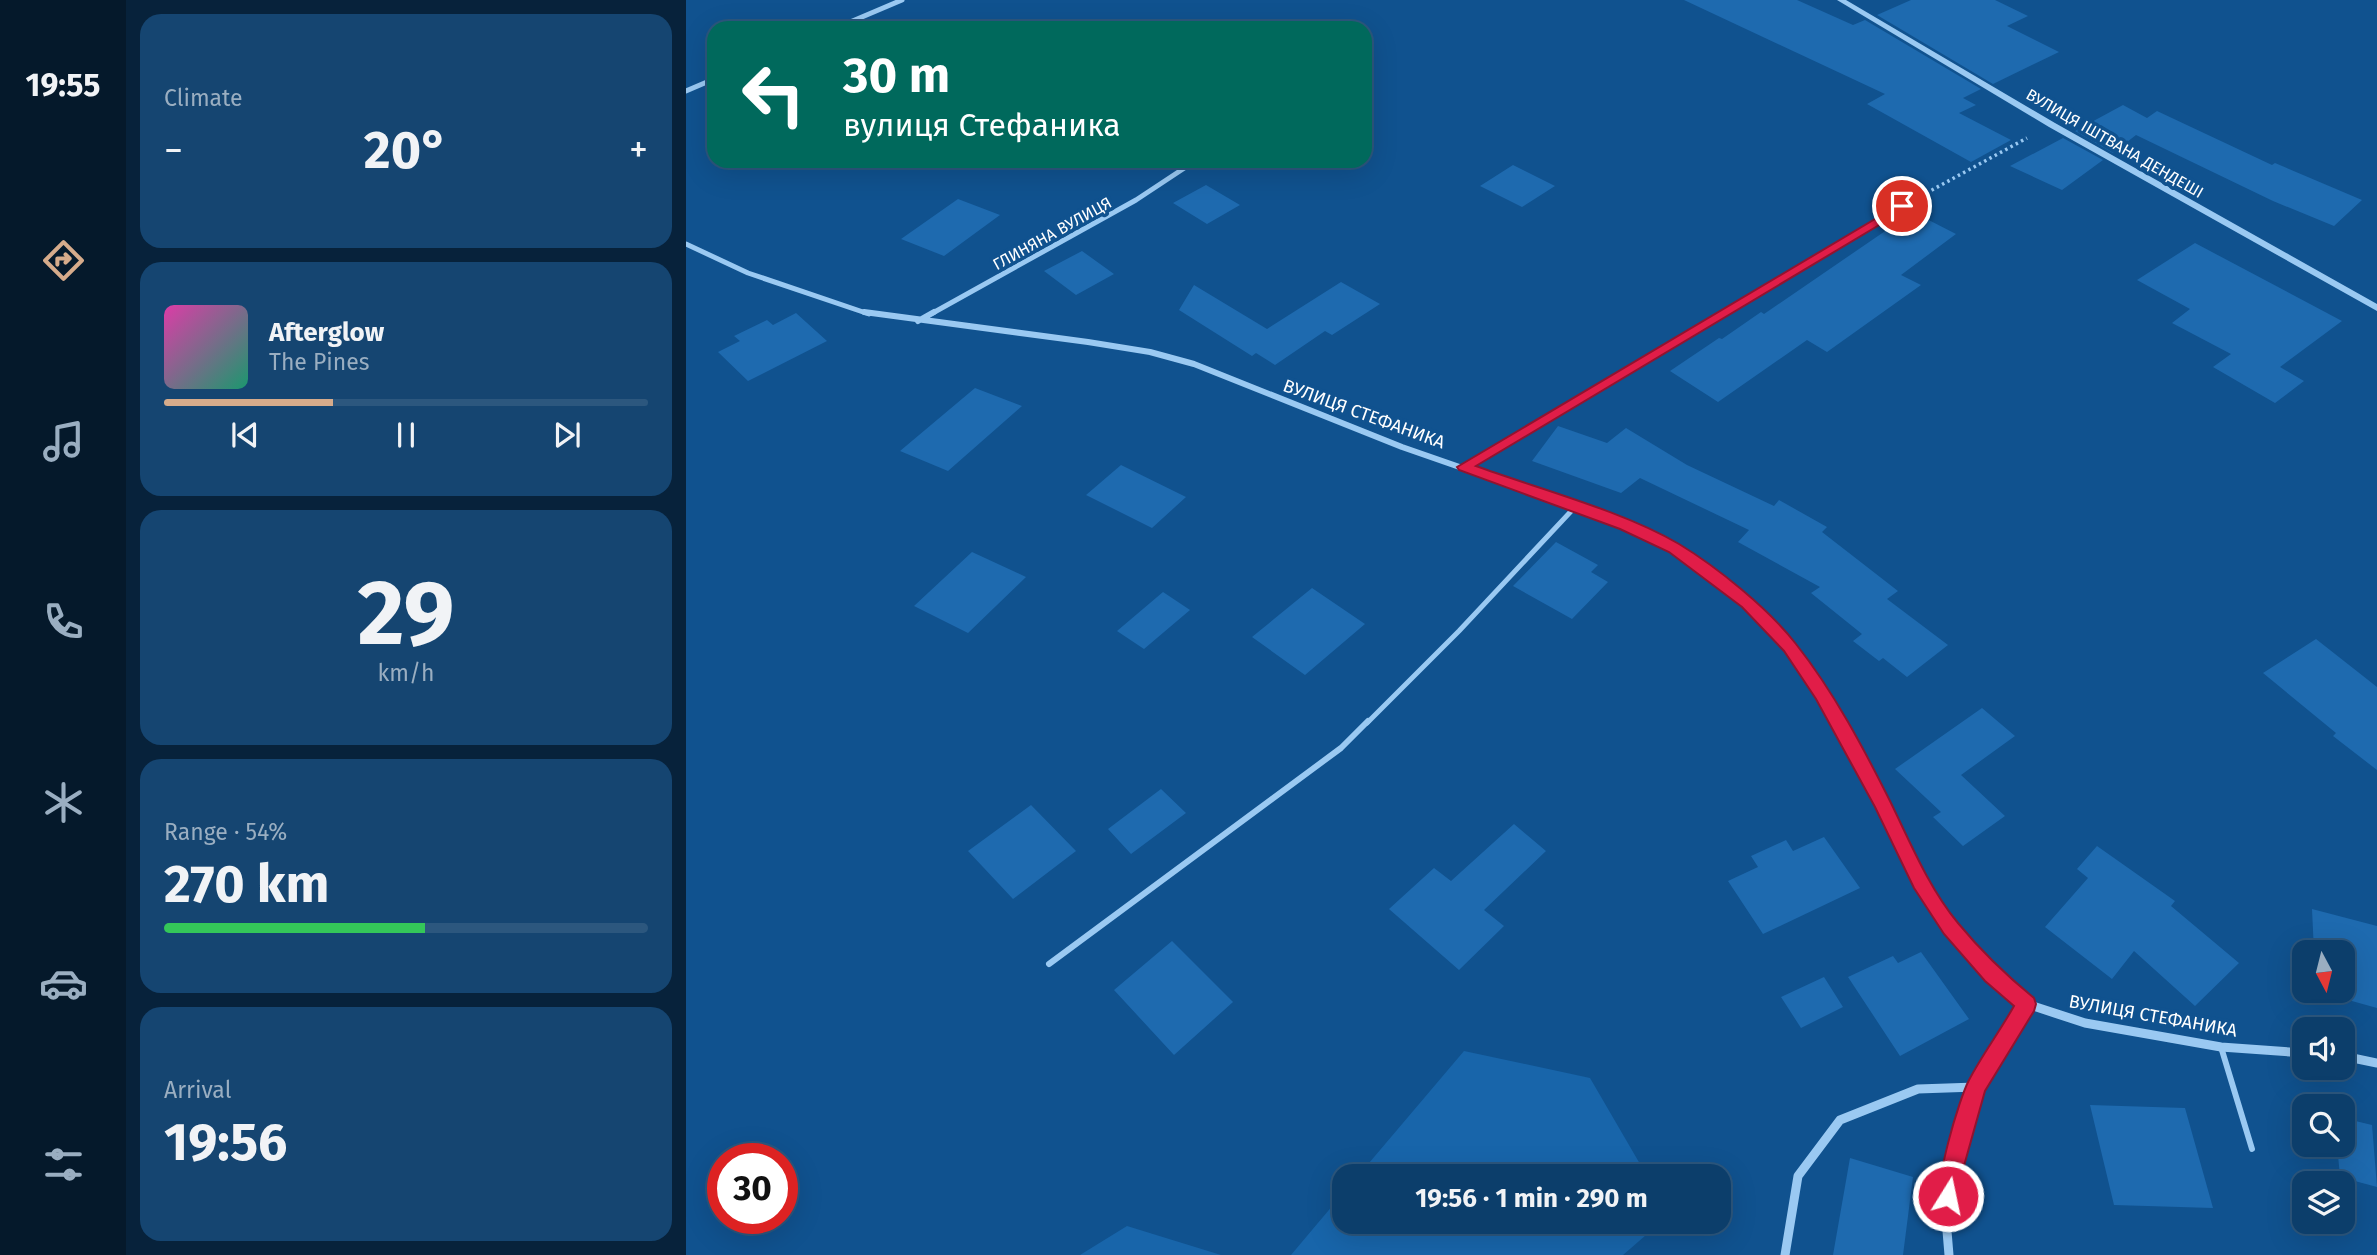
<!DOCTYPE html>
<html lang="en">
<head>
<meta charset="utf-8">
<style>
	:root { --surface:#0c3e6b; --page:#154571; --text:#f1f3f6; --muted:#9aaec1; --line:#2c577e; --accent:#d6ab8b }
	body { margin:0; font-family:"Fira Sans",sans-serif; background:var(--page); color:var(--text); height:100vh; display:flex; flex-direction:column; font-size:26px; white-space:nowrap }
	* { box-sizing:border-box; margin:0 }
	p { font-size:23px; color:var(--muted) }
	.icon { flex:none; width:38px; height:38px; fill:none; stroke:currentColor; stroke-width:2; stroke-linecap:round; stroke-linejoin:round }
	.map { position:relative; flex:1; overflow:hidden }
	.details { display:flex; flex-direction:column; gap:14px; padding:14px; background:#07223b; width:560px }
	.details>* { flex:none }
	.top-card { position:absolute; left:21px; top:21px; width:665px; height:147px; border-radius:21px; box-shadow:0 7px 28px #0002,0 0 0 2px var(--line); background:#00695c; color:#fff; overflow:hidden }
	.needle { width:46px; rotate:173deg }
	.controls { position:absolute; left:1606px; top:940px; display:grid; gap:14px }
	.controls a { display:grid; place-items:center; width:63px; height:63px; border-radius:14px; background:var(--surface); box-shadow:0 7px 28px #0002,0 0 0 2px var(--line); font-size:35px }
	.speed { position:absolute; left:21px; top:1143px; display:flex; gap:14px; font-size:35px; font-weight:700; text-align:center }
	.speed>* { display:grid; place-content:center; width:91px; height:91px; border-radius:50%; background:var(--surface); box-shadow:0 7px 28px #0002,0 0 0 2px var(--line); line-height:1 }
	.speed .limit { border:10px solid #d22; background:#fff; color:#111 }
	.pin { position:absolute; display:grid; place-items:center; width:60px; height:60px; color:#fff; margin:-30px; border:4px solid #fff; border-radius:50%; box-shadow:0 2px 7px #0007 }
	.me { position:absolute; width:77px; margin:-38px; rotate:10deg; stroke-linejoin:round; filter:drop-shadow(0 0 5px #0008) }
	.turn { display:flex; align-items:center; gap:24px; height:147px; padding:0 21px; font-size:32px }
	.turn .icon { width:91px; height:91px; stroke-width:2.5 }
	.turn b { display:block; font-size:49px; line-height:60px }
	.big { font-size:52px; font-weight:700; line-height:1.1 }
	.details .widget { flex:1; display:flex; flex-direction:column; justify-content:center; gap:10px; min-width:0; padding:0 24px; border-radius:21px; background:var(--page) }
	.details .dial { align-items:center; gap:0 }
	.dial b { font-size:91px; line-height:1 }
	.song { display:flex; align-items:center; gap:21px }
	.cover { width:84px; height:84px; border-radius:10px; background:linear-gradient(135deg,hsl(320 70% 55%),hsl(160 70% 35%)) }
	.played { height:7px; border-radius:4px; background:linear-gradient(90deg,var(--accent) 35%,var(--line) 35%) }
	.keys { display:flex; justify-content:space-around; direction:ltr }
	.heat { display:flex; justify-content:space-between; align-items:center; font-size:38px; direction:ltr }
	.charge { height:10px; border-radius:5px; background:linear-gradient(90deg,#34c759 54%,var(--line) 0) }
	.trip { position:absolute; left:646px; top:1164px; width:399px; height:70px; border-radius:21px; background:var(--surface); box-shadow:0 7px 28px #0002,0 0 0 2px var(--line); font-weight:700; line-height:70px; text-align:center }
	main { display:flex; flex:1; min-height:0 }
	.menu { display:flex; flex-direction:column; width:126px; justify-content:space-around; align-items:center; background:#05192b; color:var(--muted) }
	.menu .icon { width:49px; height:49px }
	.menu .selected { color:var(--accent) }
	.menu b { font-size:32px; color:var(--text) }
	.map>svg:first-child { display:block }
</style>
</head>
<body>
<main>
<nav class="menu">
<b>19:55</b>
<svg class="icon selected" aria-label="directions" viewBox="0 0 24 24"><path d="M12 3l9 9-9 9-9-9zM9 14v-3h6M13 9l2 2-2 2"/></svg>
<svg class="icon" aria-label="music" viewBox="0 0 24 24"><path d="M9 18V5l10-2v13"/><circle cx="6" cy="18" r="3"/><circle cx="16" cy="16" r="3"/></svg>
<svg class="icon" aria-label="phone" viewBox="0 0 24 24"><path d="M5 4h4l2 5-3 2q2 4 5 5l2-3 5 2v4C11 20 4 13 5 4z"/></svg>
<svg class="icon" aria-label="climate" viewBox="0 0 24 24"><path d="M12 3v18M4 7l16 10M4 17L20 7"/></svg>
<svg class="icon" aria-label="car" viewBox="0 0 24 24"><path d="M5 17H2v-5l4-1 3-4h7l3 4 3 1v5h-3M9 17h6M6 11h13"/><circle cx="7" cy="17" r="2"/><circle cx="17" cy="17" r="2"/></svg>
<svg class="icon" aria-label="filters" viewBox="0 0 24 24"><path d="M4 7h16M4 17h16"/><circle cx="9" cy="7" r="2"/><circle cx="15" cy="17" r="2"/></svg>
</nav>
<section class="details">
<div class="widget"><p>Climate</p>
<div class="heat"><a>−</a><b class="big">20°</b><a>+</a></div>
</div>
<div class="widget">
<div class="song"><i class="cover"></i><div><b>Afterglow</b><p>The Pines</p></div></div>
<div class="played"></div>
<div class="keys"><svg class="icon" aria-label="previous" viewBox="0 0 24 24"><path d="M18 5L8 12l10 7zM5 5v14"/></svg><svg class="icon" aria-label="pause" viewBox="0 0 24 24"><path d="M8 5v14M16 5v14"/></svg><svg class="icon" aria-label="next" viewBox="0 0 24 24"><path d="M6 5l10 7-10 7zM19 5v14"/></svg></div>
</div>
<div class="widget dial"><b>29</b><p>km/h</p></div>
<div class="widget"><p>Range · 54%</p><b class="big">270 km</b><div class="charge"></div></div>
<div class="widget"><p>Arrival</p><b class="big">19:56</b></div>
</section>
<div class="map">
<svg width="1691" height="1255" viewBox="0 0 1691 1255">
	<rect width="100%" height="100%" fill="#10528f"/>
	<path fill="#1865aa" d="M778 1051 904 1078 961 1176H672Z
		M658 1192V1222H975L937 1255H605Z
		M441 1226 535 1255H394Z"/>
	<path fill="#1e6aaf" d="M998 0H1111L1167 25 1179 20 1295 89 1277 98 1290 105 1273 113 1325 140 1285 162 1181 104 1199 94Z
		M1225 0H1309L1342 16 1321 26 1373 52 1307 84 1191 15Z
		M1437 105 1461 118 1471 111 1586 165 1589 163 1676 200 1648 226 1587 201 1450 135 1427 153 1389 131Z
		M1377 138 1417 160 1376 190 1324 166Z
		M827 165 869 186 836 207 794 186Z
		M520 185 554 205 521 224 487 203Z
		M272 199 314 215 258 256 215 239Z
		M1227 212 1270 234 1215 275 1235 285 1141 352 1121 340 1032 402 984 371 1033 338 1036 339 1075 312 1078 314Z
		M1509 243 1656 321 1594 367 1618 381 1589 403 1527 367 1545 354 1486 323 1504 309 1451 280Z
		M396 251 428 274 390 295 358 271Z
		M655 282 694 304 646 335 639 331 589 365 570 353 566 356 493 310 508 285 581 329Z
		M110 313 141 341 62 381 32 352 54 341 48 336 81 320 87 325Z
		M289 388 336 406 262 471 214 451Z
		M872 426 921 443 940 428 1001 465 1088 506 1093 500 1141 527 1136 532 1212 591 1201 599 1262 645 1221 677 1197 658 1193 661 1167 641 1176 634 1125 593 1134 587 1052 542 1063 530 954 478 935 493 846 461Z
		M435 465 500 497 466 528 400 495Z
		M870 542 912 565 905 572 922 582 886 619 827 586Z
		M286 552 340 577 282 633 228 606Z
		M626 588 679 624 619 675 566 637Z
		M477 592 504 610 458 649 431 631Z
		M1630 639 1691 687V770L1647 736 1650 733 1577 673Z
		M1296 708 1329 736 1275 775 1319 816 1277 846 1247 817 1255 812 1209 769Z
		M475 789 500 813 445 854 422 829Z
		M345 805 390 851 327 899 282 851Z
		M828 824 860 851 798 910 818 926 773 970 703 909 748 868 765 881Z
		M1138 837 1174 888 1077 934 1042 881 1072 867 1065 856 1100 840 1107 851Z
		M1411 846 1489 901 1485 906 1553 963 1509 1006 1448 951 1426 979 1359 927 1402 878 1391 869Z
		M1626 909 1691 926V1008L1630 991 1657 990V952H1628Z
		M486 941 547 1002 488 1055 428 990Z
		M1235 952 1283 1019 1214 1056 1162 977 1207 956 1212 963Z
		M1138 977 1157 1007 1115 1028 1095 997Z
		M1404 1105 1499 1108 1527 1208 1428 1205Z
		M1657 1118 1686 1125 1691 1187 1654 1177 1651 1144H1657Z
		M1164 1158 1227 1177 1217 1255H1147Z"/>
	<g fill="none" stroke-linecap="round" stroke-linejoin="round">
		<path stroke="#9ac9f2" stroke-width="3.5" stroke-dasharray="2.5 3.5" stroke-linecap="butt" d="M1235 196 1341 138"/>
		<path stroke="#9ac9f2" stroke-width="5" d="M681 723 773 631 889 507"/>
		<path stroke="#9ac9f2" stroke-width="6" d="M363 964 655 748 682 721
			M1535 1047 1566 1149"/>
		<path stroke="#9ac9f2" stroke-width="5" d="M150 28 216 0
			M0 91 28 79
			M0 244 62 273 183 314
			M245 314 450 200 509 161
			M1035 314 1216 206"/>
		<path stroke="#9ac9f2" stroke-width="6" d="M178 312 402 342 464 352 508 364 716 447 940 525 988 548 1061 603 1103 646 1136 694 1152 723
			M232 321 248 312
			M778 467 1038 312"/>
		<path stroke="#9ac9f2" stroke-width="9" d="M1151 721 1195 802 1234 882 1264 928 1306 975 1341 1004 1399 1023 1535 1047 1619 1053
			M1657 1056 1691 1063
			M1099 1255 1112 1176 1154 1120 1232 1089 1290 1087
			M1263 1255 1260 1219 1265 1173 1290 1087 1341 1004"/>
		<path fill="#9ac9f2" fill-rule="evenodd" d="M1151 0H1160L1369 123 1691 304V311L1363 127Z"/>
	</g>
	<path fill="#e11d48" stroke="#92132f" stroke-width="2" d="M1216 203 1220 204V209L790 466C853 489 937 511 993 544 1031 567 1083 609 1110 644 1148 692 1178 749 1205 803 1225 844 1243 888 1272 923 1295 951 1320 975 1348 998L1350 1004 1348 1011 1299 1091 1276 1173 1270 1204 1262 1207 1255 1204C1247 1186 1273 1099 1283 1080 1296 1055 1314 1031 1328 1006L1299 981 1258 934 1228 888 1189 807 1130 699 1098 651 1056 607 983 552 934 529 773 470 771 467Z"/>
	<g text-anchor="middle" stroke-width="7" stroke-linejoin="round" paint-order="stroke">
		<g font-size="16" fill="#fff" stroke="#10528f">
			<text transform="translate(1429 143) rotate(30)" y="6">ВУЛИЦЯ ІШТВАНА ДЕНДЕШІ</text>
			<text transform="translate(366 233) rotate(-29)" y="6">ГЛИНЯНА ВУЛИЦЯ</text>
		</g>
		<g font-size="18" fill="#fff" stroke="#10528f">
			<text transform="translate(678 414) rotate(20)" y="6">ВУЛИЦЯ СТЕФАНИКА</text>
			<text transform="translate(1467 1016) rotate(10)" y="6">ВУЛИЦЯ СТЕФАНИКА</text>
		</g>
	</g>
</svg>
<div class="controls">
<a><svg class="needle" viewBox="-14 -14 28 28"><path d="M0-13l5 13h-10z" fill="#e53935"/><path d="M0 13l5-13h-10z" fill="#9aaec1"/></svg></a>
<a><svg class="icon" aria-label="sound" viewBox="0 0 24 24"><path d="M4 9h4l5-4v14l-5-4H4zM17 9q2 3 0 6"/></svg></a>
<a><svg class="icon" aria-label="search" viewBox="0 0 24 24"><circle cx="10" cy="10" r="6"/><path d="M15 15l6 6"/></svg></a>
<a><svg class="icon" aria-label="layers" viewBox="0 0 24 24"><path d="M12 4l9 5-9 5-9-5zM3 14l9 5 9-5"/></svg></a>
</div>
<div class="speed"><div class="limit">30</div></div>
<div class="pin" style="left:1216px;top:206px;background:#d93025"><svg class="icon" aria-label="arrive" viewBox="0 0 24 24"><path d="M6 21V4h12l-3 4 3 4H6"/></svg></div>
<svg class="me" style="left:1262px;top:1196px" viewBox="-20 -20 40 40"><circle r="17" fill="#e11d48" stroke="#fff" stroke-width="3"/><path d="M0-11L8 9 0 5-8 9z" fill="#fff"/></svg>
<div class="trip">19:56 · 1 min · 290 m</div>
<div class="top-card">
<div class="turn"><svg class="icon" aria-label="left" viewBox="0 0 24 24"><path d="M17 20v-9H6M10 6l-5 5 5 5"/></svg><div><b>30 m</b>вулиця Стефаника</div></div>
</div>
</div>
</main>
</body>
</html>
